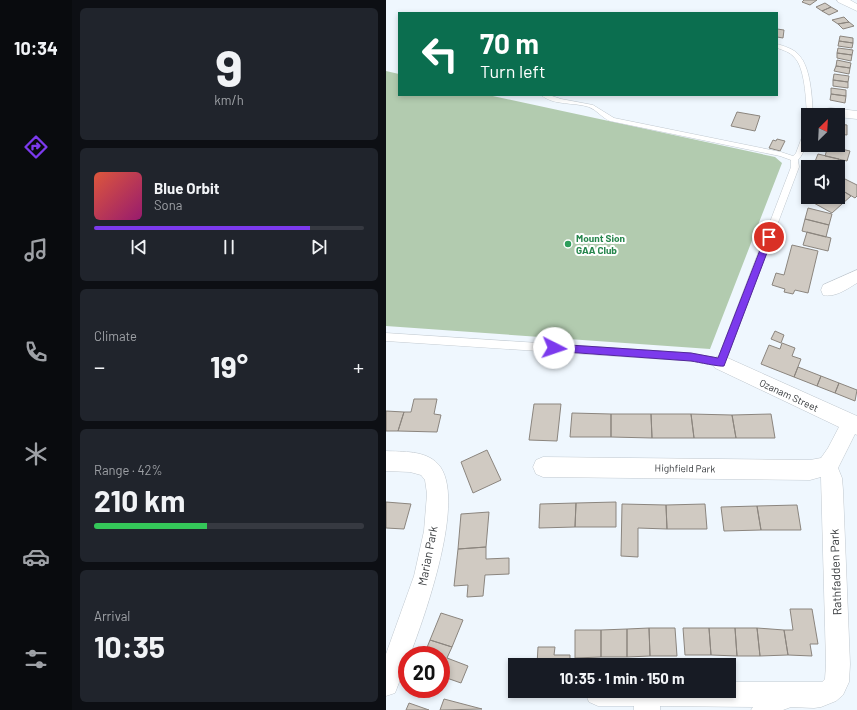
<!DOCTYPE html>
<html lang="en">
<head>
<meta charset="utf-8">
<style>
	:root { --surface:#171b24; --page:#20242c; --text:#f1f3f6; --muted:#9ea1a6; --line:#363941; --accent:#7c3aed }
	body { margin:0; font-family:Barlow,sans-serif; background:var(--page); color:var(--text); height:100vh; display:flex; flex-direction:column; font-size:15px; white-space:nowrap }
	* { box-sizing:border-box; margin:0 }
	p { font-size:13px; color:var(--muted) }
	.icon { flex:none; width:22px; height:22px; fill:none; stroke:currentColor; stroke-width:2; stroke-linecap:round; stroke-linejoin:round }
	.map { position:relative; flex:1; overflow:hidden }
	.sheet { display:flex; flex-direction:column; gap:8px; padding:8px; background:#0d0f14; width:314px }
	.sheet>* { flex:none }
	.hud { position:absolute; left:12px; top:12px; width:380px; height:84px; border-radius:0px; box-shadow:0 2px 6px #0003; background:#0b6e4f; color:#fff; overflow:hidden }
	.needle { width:26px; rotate:24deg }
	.buttons { position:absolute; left:415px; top:108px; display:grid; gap:8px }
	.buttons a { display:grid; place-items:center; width:44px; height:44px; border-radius:0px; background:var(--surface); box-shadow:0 2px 6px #0003; font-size:20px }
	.speed { position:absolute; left:12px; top:646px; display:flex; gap:8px; font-size:20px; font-weight:700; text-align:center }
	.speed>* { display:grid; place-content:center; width:52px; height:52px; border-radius:50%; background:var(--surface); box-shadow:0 2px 6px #0003; line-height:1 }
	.speed .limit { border:6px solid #d22; background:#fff; color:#111 }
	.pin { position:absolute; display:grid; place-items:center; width:34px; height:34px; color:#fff; margin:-17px; border:2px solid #fff; border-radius:50%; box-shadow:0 1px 4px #0007 }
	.me { position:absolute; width:44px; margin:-22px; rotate:94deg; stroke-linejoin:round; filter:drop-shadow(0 0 3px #0008) }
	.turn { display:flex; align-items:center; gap:14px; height:84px; padding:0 16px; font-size:18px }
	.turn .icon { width:52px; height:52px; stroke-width:2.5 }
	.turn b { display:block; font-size:28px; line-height:34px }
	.big { font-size:30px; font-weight:700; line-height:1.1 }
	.sheet .widget { flex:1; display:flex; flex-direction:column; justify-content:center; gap:6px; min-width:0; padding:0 14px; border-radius:6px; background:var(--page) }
	.sheet .dial { align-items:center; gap:0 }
	.dial b { font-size:52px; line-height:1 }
	.song { display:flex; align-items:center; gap:12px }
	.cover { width:48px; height:48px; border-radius:6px; background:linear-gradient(135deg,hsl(10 70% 55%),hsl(320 70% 35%)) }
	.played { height:4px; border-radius:2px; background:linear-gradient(90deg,var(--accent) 80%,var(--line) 80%) }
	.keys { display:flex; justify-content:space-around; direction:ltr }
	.heat { display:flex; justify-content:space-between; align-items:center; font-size:22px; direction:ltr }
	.charge { height:6px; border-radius:3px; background:linear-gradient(90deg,#34c759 42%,var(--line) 0) }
	.trip { position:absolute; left:122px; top:658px; width:228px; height:40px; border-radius:0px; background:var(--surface); box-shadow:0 2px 6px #0003; font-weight:700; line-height:40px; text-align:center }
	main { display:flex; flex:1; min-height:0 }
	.tabs { display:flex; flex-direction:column; width:72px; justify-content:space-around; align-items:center; background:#090b0e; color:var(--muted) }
	.tabs .icon { width:28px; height:28px }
	.tabs .current { color:var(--accent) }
	.tabs b { font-size:18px; color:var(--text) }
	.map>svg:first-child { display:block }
</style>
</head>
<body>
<main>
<nav class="tabs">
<b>10:34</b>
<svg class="icon current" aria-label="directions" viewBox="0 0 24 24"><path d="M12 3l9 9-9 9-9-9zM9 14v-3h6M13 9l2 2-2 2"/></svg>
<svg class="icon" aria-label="music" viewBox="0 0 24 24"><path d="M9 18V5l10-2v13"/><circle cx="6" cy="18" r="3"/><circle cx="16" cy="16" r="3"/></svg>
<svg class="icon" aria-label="phone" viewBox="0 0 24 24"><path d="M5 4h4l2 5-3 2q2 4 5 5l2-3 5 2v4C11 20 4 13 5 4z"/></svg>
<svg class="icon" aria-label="climate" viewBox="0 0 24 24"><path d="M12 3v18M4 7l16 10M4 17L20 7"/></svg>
<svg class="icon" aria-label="car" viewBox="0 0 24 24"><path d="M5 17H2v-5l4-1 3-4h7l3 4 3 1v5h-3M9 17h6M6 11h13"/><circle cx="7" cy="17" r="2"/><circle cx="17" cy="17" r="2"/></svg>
<svg class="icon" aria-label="filters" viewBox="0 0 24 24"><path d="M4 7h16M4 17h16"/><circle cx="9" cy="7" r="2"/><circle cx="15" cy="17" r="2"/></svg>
</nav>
<section class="sheet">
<div class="widget dial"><b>9</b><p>km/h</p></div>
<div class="widget">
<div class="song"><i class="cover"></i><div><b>Blue Orbit</b><p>Sona</p></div></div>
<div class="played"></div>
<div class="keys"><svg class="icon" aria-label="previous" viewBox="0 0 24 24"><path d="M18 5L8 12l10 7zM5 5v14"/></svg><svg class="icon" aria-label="pause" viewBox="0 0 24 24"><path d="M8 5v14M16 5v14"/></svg><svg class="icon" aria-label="next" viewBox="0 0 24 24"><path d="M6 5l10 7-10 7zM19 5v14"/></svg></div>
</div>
<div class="widget"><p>Climate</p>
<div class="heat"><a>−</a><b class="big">19°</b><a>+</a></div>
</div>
<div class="widget"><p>Range · 42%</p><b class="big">210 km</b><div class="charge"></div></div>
<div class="widget"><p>Arrival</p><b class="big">10:35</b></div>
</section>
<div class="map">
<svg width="471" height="710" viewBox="0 0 471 710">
	<rect width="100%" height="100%" fill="#eff7fe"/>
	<path fill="#b2cbaf" d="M0 71 13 74V95H102L389 157 396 163 324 349 0 326Z"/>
	<path fill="#d0cac2" stroke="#8b857e" d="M418 0H431L424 5 416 2Z
		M439 3 445 7 436 11 430 7Z
		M445 7 452 11 443 15 436 11Z
		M458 17 463 22 452 24 446 20Z
		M463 22 468 26 457 29 452 24Z
		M391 29 398 30 397 38 391 37Z
		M454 36 467 38V43L453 41Z
		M453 41 467 43 466 48 452 46Z
		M452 48 467 50 466 55 451 53Z
		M451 53 466 55 465 61 451 58Z
		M451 60 465 63 464 68 450 66Z
		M450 66 464 68 463 74 448 71Z
		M448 74 463 76 462 82 447 80Z
		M447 80 462 82V88L447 86Z
		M445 88 460 90V96L445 94Z
		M445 94 460 96 459 103 444 100Z
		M351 112 374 116 369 131 345 126Z
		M452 124 461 125V135L452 134Z
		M391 139 399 141 394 151 383 148 387 140 390 141Z
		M442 146 464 151 461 161 439 156Z
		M432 154 453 159 451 167H441L428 164Z
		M459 179 471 185V196L469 198 452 188V185Z
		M452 188 465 196 456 204 442 197H452Z
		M432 197H442L456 204 446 213 426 202Z
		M422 208 446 214 443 225 419 219Z
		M419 219 443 225 440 237 416 231Z
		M421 232 445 238 442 251 417 245Z
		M406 245 432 251 422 293 409 290 407 294 398 292 399 289 386 285 390 273 398 275Z
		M389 331 398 335 395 343 385 339Z
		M396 343 409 348 406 356 415 359 408 377 375 364 383 345 394 349Z
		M412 367 435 376 431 386 408 377Z
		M435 376 453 383 449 393 431 386Z
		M453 383 471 390 469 401 449 393Z
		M28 399H51L48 414 55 415 51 432 12 431 18 412H25Z
		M148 404H175L171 441 143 440Z
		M0 411 18 412 12 431H0Z
		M186 413 225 414V437H184Z
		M225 414H265L266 438 225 437Z
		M265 414H305L308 438H266Z
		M305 414 346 415 350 438H308Z
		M385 414 389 438H350L346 415Z
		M101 450 115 480 87 493 75 462Z
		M0 502 25 504 18 529 0 528Z
		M230 502V527H189L190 503Z
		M190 503 189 527 153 528 154 504Z
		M236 504 280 505 281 529 252 528V557L235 556Z
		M319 504 321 529H281L280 505Z
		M411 505 415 530H375L371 506Z
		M371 506 375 530 338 531 335 507Z
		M103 512 100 547 72 549 75 514Z
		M100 547V559L123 558V574L99 575 97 596 81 597 82 585 68 586 72 549Z
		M404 609H426L432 644H424L426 656 402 655 398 630H407Z
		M55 613 77 620 66 647 44 640Z
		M263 628H289L291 656H264Z
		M263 628 264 656 241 657V629Z
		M297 628H323L325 655H299Z
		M323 628H349L351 656 325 655Z
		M349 628H371L374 656H351Z
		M371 628 398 630 402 655 374 656Z
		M241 629V657H215V630Z
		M189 630H215V657L189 658Z
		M44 640 66 647 61 658 82 666 75 683 55 676V655H38Z
		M152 647H169L168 655H184V665H151Z
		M58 699 96 709 54 710Z
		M23 703 43 710H20Z"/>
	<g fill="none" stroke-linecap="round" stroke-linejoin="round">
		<defs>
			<path id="lane" d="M391 44C398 46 408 49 413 55 425 68 426 98 427 115H422V116L421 115C420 100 419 67 408 57 404 52 397 50 391 48Z
				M155 95H163L175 99 207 105 228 118 395 152 407 156 410 153 419 129 422 127C422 139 420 151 412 160L413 167 338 366C334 367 312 362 305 361L0 341V333L305 353 332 358 405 167V160L394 156 224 121C216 118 211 110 203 107 188 102 168 106 155 95Z"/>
			<path id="street" d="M451 0H464L471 4V11L452 2Z
				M445 108 471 111V119L452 117V115H440L439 112 440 109Z
				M471 270V283C461 289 449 298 437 295L435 290 437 285Z
				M335 355 471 416V435L469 434 452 468 456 478 457 490 464 664 463 682 457 695 450 701 435 707 428 708 405 707 397 710H365L367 707 274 706V710H248V706H212L203 702 199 693 200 691H343V682H436L439 679 440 664 435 477 424 480 157 477 150 474 147 467 150 460 157 457 424 460 435 458 442 448 453 427 329 368 326 363 329 358Z
				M0 451C17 452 39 450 52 464 82 496 38 618 24 655H21V662L9 693 0 696V654L28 576 38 531 41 494 39 480 35 475 24 472 0 471Z"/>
		</defs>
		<use href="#lane" stroke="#c0c8cf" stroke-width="1"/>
		<use href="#street" stroke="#c0c8cf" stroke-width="1"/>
		<use href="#lane" fill="#fff" fill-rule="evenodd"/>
		<use href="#street" fill="#fff" fill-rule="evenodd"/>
	</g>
	<path fill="#7c3aed" stroke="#51269a" d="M383 234 387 237 338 366C334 367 312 362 305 361L165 351 163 348 165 345 168 344 305 353 332 358 379 237Z"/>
	<circle fill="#2e9e5b" stroke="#fff" stroke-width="1.5" cx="182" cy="244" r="4"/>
	<g text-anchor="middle" stroke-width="4" stroke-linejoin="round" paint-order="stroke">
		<g font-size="10" font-weight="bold" fill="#27864d" stroke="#fff" text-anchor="start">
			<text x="190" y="242">Mount Sion<tspan x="190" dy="12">GAA Club</tspan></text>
		</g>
		<g font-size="10" fill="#373a3d" stroke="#fff">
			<text transform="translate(403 395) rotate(25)" y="4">Ozanam Street</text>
			<text transform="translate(299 468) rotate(1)" y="4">Highfield Park</text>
		</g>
		<g font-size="12" fill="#373a3d" stroke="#fff">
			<text transform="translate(42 556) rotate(-79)" y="4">Marian Park</text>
			<text transform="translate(450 572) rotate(-92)" y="4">Rathfadden Park</text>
		</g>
	</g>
</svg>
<div class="buttons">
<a><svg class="needle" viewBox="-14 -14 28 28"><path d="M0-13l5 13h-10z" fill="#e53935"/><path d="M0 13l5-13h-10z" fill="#9ea1a6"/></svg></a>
<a><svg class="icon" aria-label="sound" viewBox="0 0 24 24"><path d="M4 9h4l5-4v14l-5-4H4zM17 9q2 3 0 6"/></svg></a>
</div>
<div class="speed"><div class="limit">20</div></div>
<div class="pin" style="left:383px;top:237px;background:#d93025"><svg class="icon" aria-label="arrive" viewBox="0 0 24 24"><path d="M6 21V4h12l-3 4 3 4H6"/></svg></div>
<svg class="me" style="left:168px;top:348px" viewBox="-20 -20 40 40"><circle r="19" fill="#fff"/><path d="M0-13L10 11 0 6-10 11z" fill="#7c3aed"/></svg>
<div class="trip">10:35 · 1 min · 150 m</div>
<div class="hud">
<div class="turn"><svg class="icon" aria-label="left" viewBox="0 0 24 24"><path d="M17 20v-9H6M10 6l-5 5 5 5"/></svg><div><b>70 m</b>Turn left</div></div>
</div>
</div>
</main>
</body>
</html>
